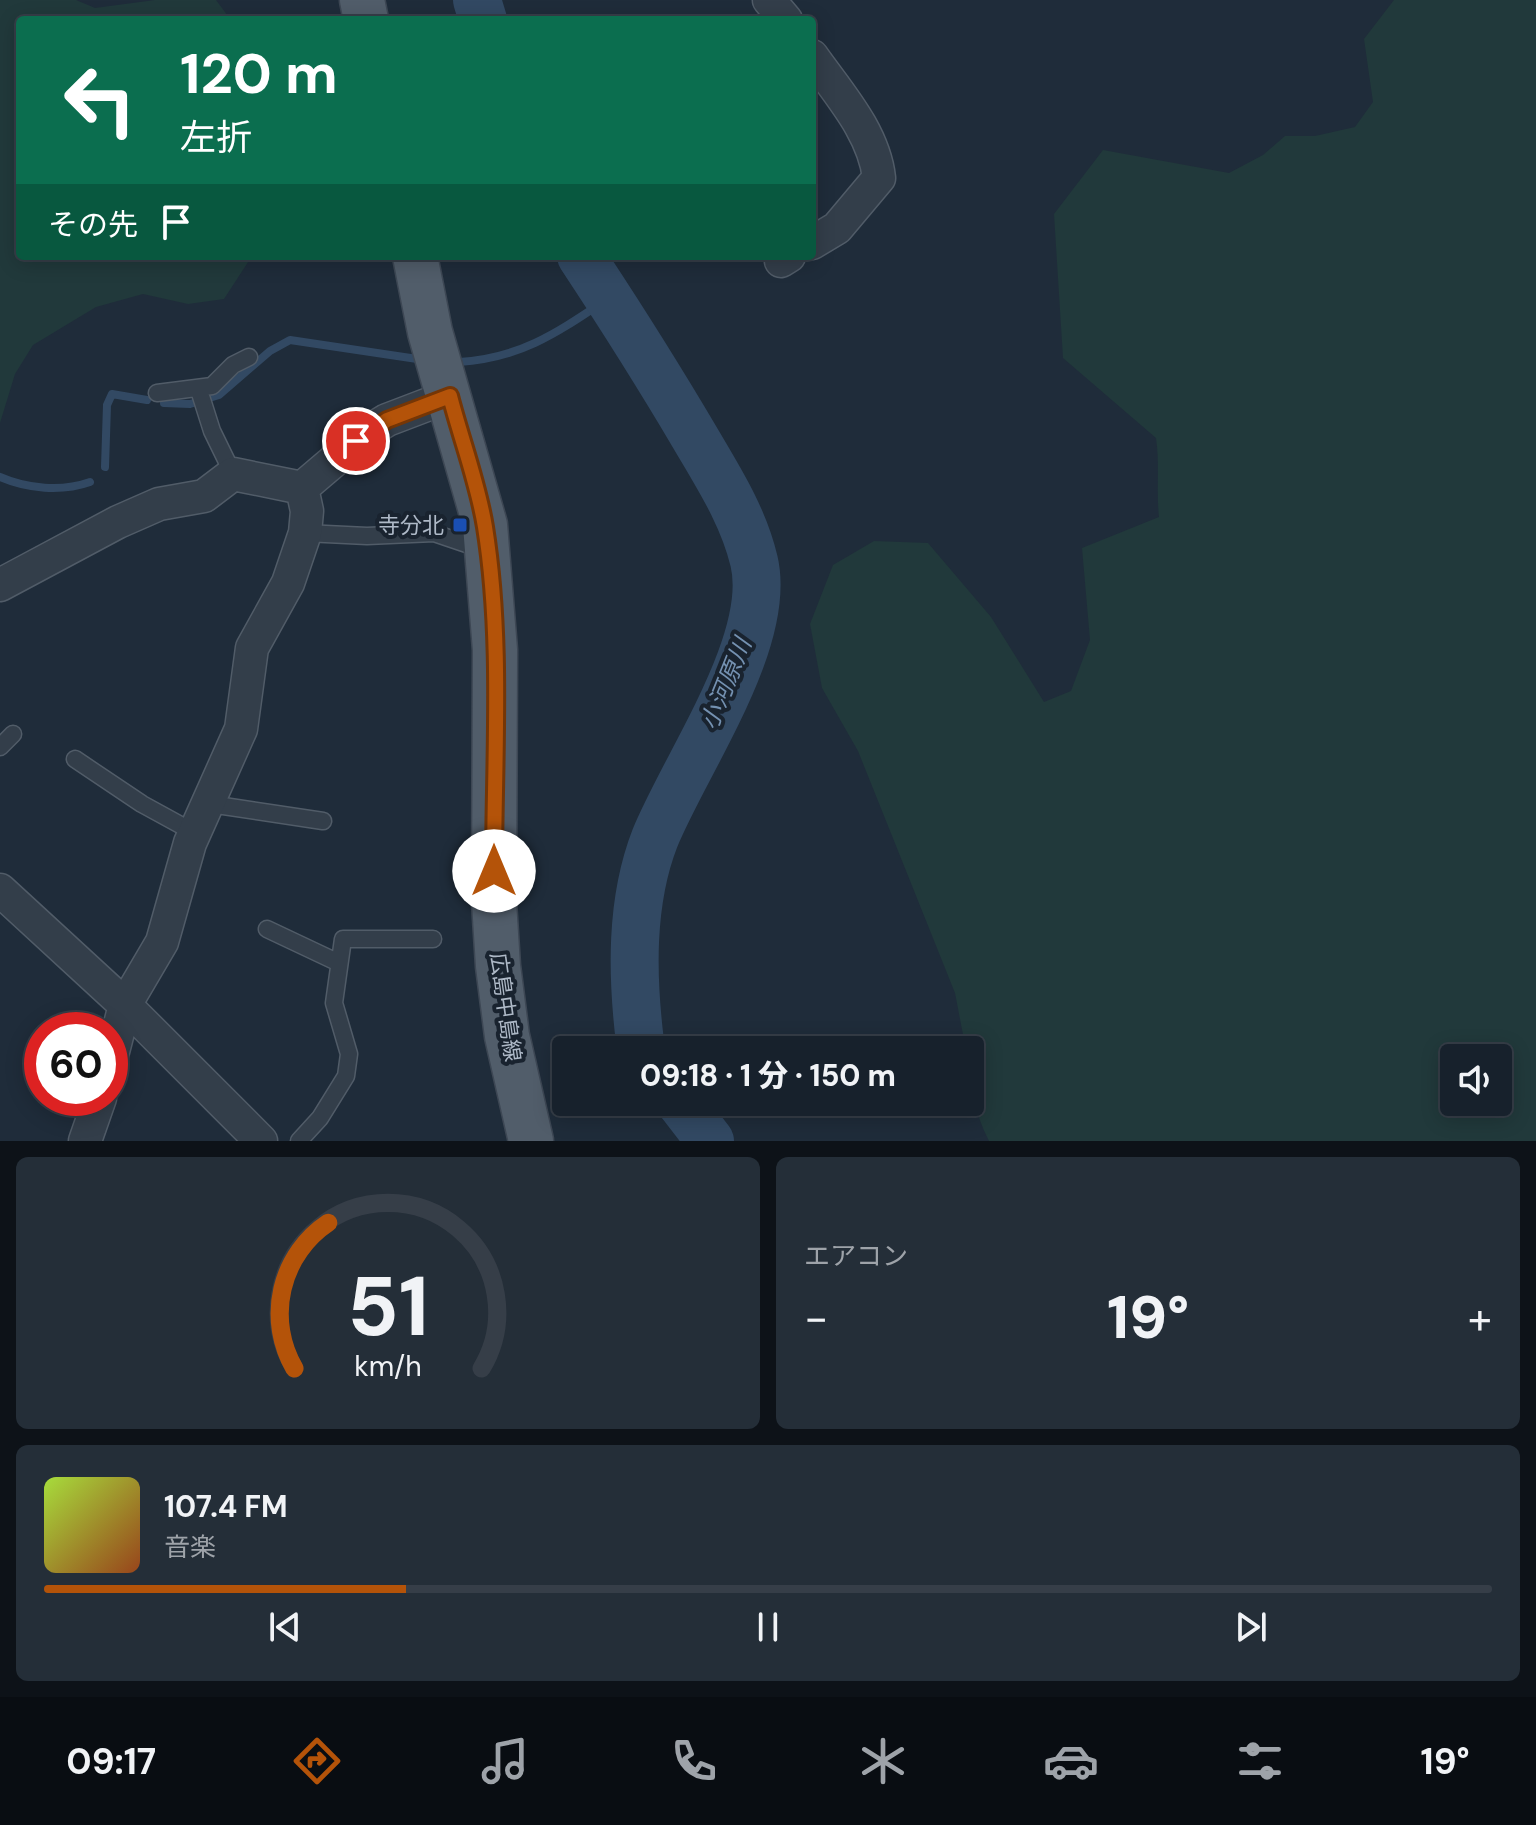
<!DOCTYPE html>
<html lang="ja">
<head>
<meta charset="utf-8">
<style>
	:root { --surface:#17212c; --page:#242e38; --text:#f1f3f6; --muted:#9ea3a9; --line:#363e48; --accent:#b45309 }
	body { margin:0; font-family:"DM Sans","Noto Sans JP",sans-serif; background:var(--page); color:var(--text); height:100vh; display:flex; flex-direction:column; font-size:30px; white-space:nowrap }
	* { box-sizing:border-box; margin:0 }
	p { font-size:26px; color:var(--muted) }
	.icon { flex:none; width:44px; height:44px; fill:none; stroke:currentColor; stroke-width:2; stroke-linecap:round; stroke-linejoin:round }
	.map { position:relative; height:1141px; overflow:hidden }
	.side { display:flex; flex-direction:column; gap:16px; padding:16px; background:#0d1218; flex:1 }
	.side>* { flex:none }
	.guide { position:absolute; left:16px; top:16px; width:800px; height:244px; border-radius:8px; box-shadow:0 4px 20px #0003,0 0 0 2px var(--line); background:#0b6e4f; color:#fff; overflow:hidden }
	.buttons { position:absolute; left:1440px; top:1044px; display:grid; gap:16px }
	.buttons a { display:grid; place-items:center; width:72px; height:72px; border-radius:8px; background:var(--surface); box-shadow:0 4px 20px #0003,0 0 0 2px var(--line); font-size:40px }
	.speed { position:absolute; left:24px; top:1012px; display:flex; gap:16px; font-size:40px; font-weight:700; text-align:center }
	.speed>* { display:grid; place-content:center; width:104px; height:104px; border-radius:50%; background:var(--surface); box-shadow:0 4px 20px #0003,0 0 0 2px var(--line); line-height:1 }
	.speed .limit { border:12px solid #d22; background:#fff; color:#111 }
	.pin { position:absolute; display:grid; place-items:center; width:68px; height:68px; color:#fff; margin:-34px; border:4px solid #fff; border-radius:50%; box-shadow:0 2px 8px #0007 }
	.me { position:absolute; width:88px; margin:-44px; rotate:0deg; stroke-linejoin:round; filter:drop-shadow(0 0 6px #0008) }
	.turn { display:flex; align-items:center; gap:28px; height:168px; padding:0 32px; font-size:36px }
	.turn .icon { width:104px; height:104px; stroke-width:2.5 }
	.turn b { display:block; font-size:56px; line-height:68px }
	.then { display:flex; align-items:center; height:76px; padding:0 32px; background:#0003; gap:16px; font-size:30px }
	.big { font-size:60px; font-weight:800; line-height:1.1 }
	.side .card { flex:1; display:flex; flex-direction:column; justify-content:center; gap:12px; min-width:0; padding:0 28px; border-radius:12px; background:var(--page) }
	.side .dial { align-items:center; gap:0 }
	.dial svg { height:208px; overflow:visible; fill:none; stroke:var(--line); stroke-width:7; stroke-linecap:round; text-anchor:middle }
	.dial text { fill:var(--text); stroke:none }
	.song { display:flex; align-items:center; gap:24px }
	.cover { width:96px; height:96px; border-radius:12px; background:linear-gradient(135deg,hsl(80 70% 55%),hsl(20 70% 35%)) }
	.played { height:8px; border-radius:4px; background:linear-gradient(90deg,var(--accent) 25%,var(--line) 25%) }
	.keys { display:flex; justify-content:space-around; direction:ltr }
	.heat { display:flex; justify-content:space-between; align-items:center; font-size:44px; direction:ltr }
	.side .tiles { flex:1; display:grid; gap:16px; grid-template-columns:1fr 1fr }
	.card:last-child { grid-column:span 2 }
	.trip { position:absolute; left:552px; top:1036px; width:432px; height:80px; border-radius:8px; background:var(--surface); box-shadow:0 4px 20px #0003,0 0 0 2px var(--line); font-weight:800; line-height:80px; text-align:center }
	.dock { display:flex; height:128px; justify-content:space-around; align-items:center; background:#090d12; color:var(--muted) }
	.dock .icon { width:56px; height:56px }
	.dock .active { color:var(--accent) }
	.dock b { font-size:36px; color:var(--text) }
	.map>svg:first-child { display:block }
</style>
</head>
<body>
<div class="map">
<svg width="1536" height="1141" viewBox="0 0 1536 1141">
	<rect width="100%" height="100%" fill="#1f2c3a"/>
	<path fill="#21393b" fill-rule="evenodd" d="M0 0H76L95 8 155 0H216L231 20H20V256H252L224 299 188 304 143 294 96 307 33 345 15 374 0 423Z
		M1394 0H1536V1141H989C974 1113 970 1082 970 1050H966L955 993 858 751 822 688 810 624 833 565 874 541 928 543 991 617 1044 702 1071 691 1090 640 1082 548 1159 517C1156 490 1160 465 1156 438L1063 358 1054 214 1103 150 1229 173 1263 155 1285 136H1315L1355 127 1373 102 1364 39ZM1454 1058H1498V1102H1454Z"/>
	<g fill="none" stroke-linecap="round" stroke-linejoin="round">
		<path stroke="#324963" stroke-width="8" d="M459 362C522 358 558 332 609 298
			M164 403 190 404 219 395 270 351 290 340 424 360
			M105 467 107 405 112 394 147 400
			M0 477C27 489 62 492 90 482"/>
		<path stroke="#324963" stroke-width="48" d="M477 0 483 20
			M581 256C620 315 658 375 694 436 718 477 743 515 754 561 773 641 685 764 655 838 630 902 632 976 640 1042L645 1050
			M680 1102 710 1141"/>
		<defs>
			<path id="lane" d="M199 390 212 431 233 474
				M157 393 212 386 233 365 249 357
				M305 533 367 536 434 533 484 550
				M0 747 13 734
				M75 759 142 804 195 833
				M210 804 323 821
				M267 929 339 963
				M299 1141 320 1118 346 1076 349 1054 334 1003 343 939H433"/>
			<path id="street" d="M769 0 786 20
				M812 56C838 93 874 132 879 178L837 228 812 243
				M781 261 789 256
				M302 488 369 431 387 420 450 396
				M0 585 118 522 159 504 204 496 233 474 302 488
				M0 890 125 1005 261 1141
				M110 1063 125 1005 162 942 190 843 241 729 252 648 288 583 305 533 307 511 302 488
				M85 1141 100 1098"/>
			<path id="primary" d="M362 0 366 20
				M415 256 430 332 485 525 495 650 494 902 498 966 507 1036 531 1141"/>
		</defs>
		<use href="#lane" stroke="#515c68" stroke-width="19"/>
		<use href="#street" stroke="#515c68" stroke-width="35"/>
		<use href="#primary" stroke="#3d4754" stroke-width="47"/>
		<use href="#lane" stroke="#333e4a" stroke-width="16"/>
		<use href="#street" stroke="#333e4a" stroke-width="32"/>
		<use href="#primary" stroke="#515d6a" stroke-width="44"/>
	</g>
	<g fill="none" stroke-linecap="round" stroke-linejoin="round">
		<defs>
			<path id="route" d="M356 441 387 420 450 396C461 439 478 483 485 527 503 640 494 757 494 871"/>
		</defs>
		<use href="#route" stroke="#753606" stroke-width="20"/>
		<use href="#route" stroke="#b45309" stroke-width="14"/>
	</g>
	<rect fill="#1a4fb4" stroke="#19232f" stroke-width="3" x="452" y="517" width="16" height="16" rx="4"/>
	<g text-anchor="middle" stroke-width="8" stroke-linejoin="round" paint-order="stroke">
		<g font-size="22" fill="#aeb9c7" stroke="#19232f" text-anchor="end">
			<text x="444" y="533">寺分北</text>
		</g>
		<g font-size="22" fill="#aeb9c7" stroke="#19232f">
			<text transform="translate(506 1007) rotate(82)" y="8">広島中島線</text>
		</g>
		<g font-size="24" font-style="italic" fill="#7491b1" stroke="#19232f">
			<text transform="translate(726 684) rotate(-68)" y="8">小河原川</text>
		</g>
	</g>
</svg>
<div class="buttons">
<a><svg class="icon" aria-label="sound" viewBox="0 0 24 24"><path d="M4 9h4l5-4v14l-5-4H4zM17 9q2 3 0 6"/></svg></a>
</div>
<div class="speed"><div class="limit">60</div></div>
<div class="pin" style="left:356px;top:441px;background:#d93025"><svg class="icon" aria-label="arrive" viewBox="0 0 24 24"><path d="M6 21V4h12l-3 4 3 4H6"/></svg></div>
<svg class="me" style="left:494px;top:871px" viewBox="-20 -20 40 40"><circle r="19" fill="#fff"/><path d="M0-13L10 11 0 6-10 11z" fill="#b45309"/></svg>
<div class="trip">09:18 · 1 分 · 150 m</div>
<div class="guide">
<div class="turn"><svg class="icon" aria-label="left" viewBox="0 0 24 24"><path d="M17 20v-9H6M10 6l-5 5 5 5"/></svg><div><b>120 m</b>左折</div></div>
<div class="then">その先<svg class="icon" aria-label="arrive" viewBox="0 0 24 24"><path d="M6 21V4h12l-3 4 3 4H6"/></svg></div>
</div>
</div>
<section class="side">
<div class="tiles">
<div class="card dial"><svg viewBox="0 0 100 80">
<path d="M14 69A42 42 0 1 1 86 69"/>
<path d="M14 69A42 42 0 0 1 27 13" stroke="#b45309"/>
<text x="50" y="56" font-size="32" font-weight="700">51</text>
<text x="50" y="72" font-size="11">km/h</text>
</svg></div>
<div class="card"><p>エアコン</p>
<div class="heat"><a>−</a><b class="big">19°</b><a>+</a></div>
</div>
<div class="card">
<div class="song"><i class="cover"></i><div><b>107.4 FM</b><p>音楽</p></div></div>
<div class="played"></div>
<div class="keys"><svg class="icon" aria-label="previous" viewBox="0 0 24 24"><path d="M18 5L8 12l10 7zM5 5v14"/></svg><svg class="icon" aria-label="pause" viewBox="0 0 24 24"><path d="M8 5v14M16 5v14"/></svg><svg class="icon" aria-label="next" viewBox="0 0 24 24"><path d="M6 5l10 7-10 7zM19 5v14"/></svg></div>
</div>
</div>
</section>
<nav class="dock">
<b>09:17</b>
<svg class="icon active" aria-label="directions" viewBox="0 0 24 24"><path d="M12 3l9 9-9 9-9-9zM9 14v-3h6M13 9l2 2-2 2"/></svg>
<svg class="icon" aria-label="music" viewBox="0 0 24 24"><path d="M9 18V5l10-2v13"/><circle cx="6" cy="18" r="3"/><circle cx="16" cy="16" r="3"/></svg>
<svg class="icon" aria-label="phone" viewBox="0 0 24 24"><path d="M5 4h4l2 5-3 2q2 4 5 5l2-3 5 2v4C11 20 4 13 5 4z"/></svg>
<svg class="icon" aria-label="climate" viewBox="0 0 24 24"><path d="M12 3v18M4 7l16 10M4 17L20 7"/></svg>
<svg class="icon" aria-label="car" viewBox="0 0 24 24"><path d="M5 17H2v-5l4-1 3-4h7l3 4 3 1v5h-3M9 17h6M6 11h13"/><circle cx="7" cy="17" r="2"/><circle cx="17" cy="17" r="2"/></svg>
<svg class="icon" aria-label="filters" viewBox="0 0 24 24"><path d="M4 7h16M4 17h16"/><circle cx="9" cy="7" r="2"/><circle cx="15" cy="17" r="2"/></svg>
<b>19°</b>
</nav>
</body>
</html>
